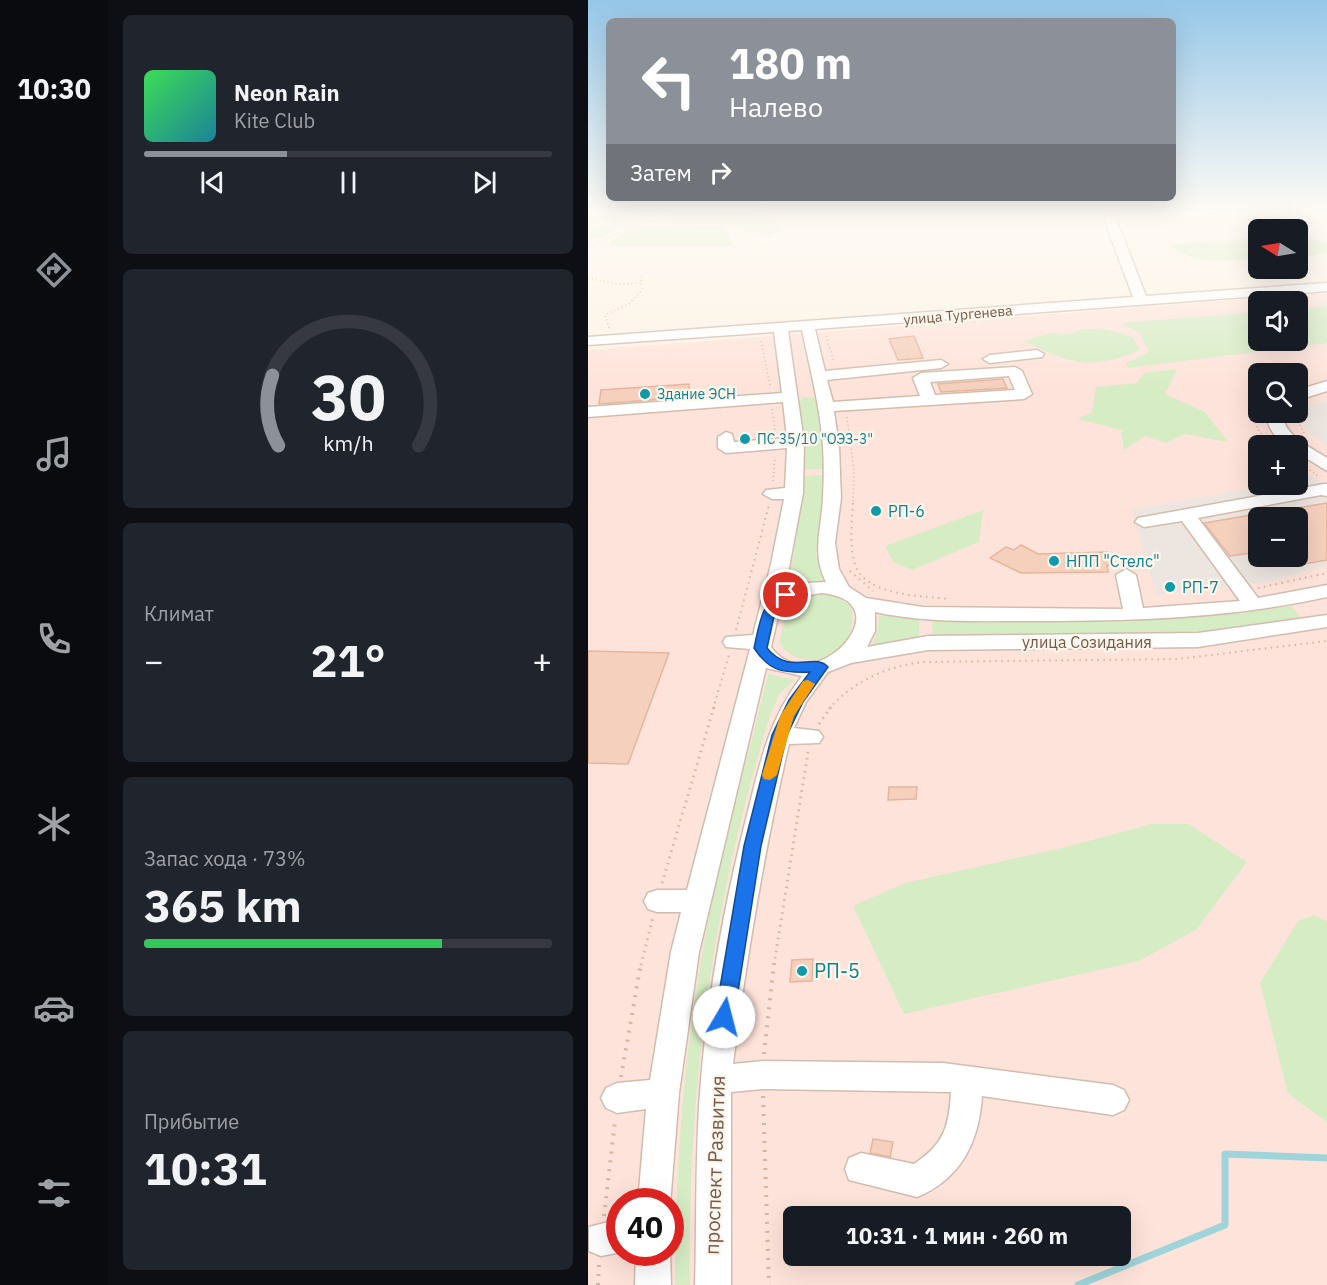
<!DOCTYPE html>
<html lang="ru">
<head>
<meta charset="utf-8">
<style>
	:root { --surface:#171b24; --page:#20242c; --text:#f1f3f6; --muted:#9ea1a6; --line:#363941; --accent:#8c9099 }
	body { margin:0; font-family:"IBM Plex Sans",sans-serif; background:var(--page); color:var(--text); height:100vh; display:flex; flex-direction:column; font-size:22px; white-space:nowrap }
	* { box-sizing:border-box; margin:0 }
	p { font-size:20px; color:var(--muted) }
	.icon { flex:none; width:33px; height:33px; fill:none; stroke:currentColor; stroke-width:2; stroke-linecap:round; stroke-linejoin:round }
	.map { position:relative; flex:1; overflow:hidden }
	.side { display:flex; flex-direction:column; gap:15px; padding:15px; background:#0d0f14; width:480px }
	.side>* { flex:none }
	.hud { position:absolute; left:18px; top:18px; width:570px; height:183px; border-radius:9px; box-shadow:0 6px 24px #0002; background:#8c9099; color:#fff; overflow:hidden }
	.needle { width:39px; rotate:281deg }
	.tools { position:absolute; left:660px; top:219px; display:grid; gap:12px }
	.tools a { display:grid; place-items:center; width:60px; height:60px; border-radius:9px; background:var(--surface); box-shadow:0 6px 24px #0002; font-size:30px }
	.speed { position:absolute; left:18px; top:1188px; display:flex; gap:12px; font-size:30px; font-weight:700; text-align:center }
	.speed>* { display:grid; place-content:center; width:78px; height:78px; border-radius:50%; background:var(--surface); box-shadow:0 6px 24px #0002; line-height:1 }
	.speed .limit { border:9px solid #d22; background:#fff; color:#111 }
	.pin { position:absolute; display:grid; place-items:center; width:51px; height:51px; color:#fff; margin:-26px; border:3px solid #fff; border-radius:50%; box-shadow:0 2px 6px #0007 }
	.me { position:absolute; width:66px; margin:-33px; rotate:8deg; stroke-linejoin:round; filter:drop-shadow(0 0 4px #0008) }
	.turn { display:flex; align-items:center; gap:21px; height:126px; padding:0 24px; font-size:27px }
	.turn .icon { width:78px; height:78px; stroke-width:2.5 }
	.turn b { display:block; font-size:42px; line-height:51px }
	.then { display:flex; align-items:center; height:57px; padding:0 24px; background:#0003; gap:12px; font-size:22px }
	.big { font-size:45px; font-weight:700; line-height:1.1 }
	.side .card { flex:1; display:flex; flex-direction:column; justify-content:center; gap:9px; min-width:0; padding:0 21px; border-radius:9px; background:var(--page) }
	.side .dial { align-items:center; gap:0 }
	.dial svg { height:156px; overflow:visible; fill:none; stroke:var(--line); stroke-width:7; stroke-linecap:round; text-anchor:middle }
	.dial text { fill:var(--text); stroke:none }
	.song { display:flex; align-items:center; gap:18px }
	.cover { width:72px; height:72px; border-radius:9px; background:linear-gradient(135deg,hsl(130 70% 55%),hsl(190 70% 35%)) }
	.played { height:6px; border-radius:3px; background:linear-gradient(90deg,var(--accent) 35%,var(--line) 35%) }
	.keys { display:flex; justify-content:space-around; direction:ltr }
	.heat { display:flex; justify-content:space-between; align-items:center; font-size:33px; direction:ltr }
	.charge { height:9px; border-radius:4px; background:linear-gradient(90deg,#34c759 73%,var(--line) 0) }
	.trip { position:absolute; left:195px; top:1206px; width:348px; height:60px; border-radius:9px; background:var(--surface); box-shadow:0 6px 24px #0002; font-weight:700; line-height:60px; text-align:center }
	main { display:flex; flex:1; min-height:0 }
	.menu { display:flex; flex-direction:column; width:108px; justify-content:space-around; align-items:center; background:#090b0e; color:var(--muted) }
	.menu .icon { width:42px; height:42px }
	.menu .active { color:var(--accent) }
	.menu b { font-size:27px; color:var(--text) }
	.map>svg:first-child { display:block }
</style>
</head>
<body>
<main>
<nav class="menu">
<b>10:30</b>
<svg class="icon active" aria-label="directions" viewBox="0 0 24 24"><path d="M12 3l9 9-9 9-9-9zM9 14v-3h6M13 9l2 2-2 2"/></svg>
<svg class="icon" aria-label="music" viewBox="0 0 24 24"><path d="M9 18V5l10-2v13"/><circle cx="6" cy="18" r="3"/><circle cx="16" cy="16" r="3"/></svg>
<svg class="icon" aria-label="phone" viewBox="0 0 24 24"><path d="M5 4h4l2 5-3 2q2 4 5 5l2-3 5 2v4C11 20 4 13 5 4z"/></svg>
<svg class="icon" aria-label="climate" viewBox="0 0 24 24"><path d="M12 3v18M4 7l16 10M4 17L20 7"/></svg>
<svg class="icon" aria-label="car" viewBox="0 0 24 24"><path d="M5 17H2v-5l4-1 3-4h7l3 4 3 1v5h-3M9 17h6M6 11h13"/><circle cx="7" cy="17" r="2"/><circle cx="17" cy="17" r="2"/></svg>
<svg class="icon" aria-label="filters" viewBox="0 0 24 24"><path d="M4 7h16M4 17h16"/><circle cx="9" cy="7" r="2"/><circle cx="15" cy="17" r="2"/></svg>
</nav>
<section class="side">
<div class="card">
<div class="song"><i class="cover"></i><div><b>Neon Rain</b><p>Kite Club</p></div></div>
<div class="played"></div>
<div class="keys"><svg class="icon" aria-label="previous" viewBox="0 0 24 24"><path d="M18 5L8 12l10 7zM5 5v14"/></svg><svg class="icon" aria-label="pause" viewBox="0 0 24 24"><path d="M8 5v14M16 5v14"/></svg><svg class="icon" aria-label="next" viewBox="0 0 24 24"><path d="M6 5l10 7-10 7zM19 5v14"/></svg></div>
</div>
<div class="card dial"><svg viewBox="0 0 100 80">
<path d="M14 69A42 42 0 1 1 86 69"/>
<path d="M14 69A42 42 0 0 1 11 33" stroke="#8c9099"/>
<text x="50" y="56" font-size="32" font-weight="700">30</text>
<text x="50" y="72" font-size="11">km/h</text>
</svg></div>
<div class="card"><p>Климат</p>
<div class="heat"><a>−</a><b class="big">21°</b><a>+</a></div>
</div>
<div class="card"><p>Запас хода · 73%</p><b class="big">365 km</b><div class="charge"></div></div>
<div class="card"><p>Прибытие</p><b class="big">10:31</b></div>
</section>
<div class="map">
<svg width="739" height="1285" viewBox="0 0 739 1285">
	<rect width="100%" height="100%" fill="#fdf3e6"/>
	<path fill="#fee3da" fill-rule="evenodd" d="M739 293V1285H0V350ZM670 302H710V340H670ZM670 374H710V412H670ZM670 446H710V484H670ZM670 518H710V556H670ZM32 1202H82V1252H32ZM206 1216H532V1256H206Z"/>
	<path fill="#ede6e0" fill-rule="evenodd" d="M739 401V446L720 433 713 415 722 405Z
		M725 477 739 486V565L680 582 569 595 543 510 682 485 710 484V479ZM670 518H710V556H670Z"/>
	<path fill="#d6ecc4" d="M0 211H33L37 222 15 237 1 239 3 243 0 244Z
		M81 211H162L192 224 194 232 179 235 159 232 149 223 137 221 87 220Z
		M606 211H739V219L730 217 665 222Z
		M136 226 146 246H22L23 240 47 227Z
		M710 236 739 242V253L710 257Z
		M670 237V259C639 260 607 266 581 245Z
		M739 306V343L540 368 538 363 561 352 551 333 531 323 670 312V340H710V309Z
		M496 329 523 330 545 337 552 350C503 371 483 364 436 341L460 333 479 334Z
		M589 369 577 394 617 412 640 442 597 434 578 443 557 436 536 450 533 430 490 419 504 412 508 387 548 383 556 373Z
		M216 397 229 398 236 469 216 470 212 400Z
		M237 475 228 554 236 581 195 589 204 564 217 476Z
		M395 510 391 542 324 570 305 562 297 546Z
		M231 595 247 596 263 606C275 652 216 680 191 643L200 607 212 599Z
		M704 606 714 620 599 634 345 637 344 620C465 623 584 624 704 606Z
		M291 614 331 620V637L284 645 290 629Z
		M180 674 207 680 192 693 183 713C125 897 99 1092 102 1285H87C87 1174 95 1063 114 953 130 859 158 766 180 674Z
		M563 824H601L659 862 609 929 551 961 316 1014 265 906 317 883 478 847Z
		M726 915 739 921V1122L700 1094 672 983 710 921Z"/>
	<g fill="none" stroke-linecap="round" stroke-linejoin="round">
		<path stroke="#9fd4da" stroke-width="7" d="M490 1285 637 1225V1154L739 1158"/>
	</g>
	<path fill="#f4d0bd" stroke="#e7b59c" stroke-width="1.5" d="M326 336 335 358 310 360 301 339Z
		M415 379 419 388 353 392 350 384Z
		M101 384V397L11 404 13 390Z
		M739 503V560L710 565V508Z
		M670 514V552L642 556 616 523Z
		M433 545 450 554 520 552 524 565H519L520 572 433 573 402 558 418 547 426 550Z
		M0 651 81 653 40 764 0 763Z
		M301 787H329L328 799 300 800Z
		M225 959 224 981 202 982 204 960Z
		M285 1139 305 1142 302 1157 282 1153Z"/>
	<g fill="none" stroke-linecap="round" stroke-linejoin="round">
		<defs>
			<path id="minor" d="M522 216 528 219 558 296 739 283V291L227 329 237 371 353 360 360 364 353 368 239 380 245 402 332 396 325 378 333 373 427 367 434 371 444 394 436 399 246 411 251 447 253 498 247 543 251 569 261 587 278 598 335 607 535 609 528 575 538 569 548 575 555 608 652 601 594 521 556 527 547 522 550 518 736 484H739V496L733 495 610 518 670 598 739 585V597C640 619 542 621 441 621 389 621 337 623 287 612V631L279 647 340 636 610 633 739 615V627L610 647 340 650 263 663 240 672 218 702 206 728 231 731 235 737 231 743 201 744C176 851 159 954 145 1064L175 1061 355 1063 525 1085 536 1090 541 1100 536 1110 525 1115 394 1096C391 1142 373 1179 329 1197L261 1180 257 1169 261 1158 273 1153 326 1164C356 1144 361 1127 363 1092L175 1089 143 1092V1285H107C109 1217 107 1147 113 1080 120 995 137 901 158 819 172 764 179 722 214 676L178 668 111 952 91 1093 82 1205V1202H50L58 1109 29 1113 18 1108 13 1098 18 1088 29 1083 62 1080 83 952 93 912H69L60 909 56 901 60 893 69 890H99L162 649 138 647 135 642 138 637 165 635 183 564 196 499H184L175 494 178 490 197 488 199 448 138 453 130 448V437L138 432 144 434 146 442 199 438 195 402 0 417V407L194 393 186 332 0 345V337L545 297 516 219ZM214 330C222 369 232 406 235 446 236 463 236 480 235 497 234 527 223 553 238 582L218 583 197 589 215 493 216 442 200 331ZM421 376 427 390 347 395 342 382ZM233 593C320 601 224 704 183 647L191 612 211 597Z
				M449 350 456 354 454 357 402 363 395 359 402 355Z
				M739 381V391L710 400V390Z
				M679 412H695C693 435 723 447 739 458V471L710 453V446H698C687 437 678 427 679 412Z
				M32 1219 33 1252 13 1256 1 1251V1227Z
				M48 1252H82L83 1285H47Z"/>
		</defs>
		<use href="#minor" stroke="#d2bcae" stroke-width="3"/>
		<path stroke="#d9b39f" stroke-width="1.5" stroke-dasharray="1 3" stroke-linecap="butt" d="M0 248 70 211
			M0 278 28 284 53 283
			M21 328 17 315 41 304 54 290 52 275
			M238 336 246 362
			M173 341 182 386
			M670 403C662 421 670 432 683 444
			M184 409 187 430
			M259 417 266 471 265 505
			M716 433 708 418 711 410 718 406
			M722 470 732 477
			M185 481 187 457"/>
		<path stroke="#d9b39f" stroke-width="2" stroke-dasharray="1.5 4.5" stroke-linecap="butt" d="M265 503C264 523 261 544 267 564 276 596 335 596 362 599
			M262 571 285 591
			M670 588 739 573
			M148 630 181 505
			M125 709 141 655
			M241 709C265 681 298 667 334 662L589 659 739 641"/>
		<path stroke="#d9b39f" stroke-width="3" stroke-dasharray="1.5 5" stroke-linecap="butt" d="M231 724 243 707
			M74 883 126 707
			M53 965 65 917
			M186 965 220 752"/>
		<path stroke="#d9b39f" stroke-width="4" stroke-dasharray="2 7" stroke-linecap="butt" d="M176 1054 186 963
			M33 1077 53 963
			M175 1096 181 1285
			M16 1216 27 1121
			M10 1285 11 1264"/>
		<use href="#minor" fill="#fff" fill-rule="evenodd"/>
	</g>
	<linearGradient id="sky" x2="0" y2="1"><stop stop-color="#95c7e8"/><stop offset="0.54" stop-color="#fefaf4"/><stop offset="1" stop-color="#fefaf4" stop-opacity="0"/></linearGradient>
	<rect width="739" height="391" fill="url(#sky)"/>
	<path fill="#1a73e8" stroke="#114b97" stroke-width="1.5" d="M198 591 204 595 187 612 179 648C201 676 227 652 240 667L215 702 199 735 173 846 146 1017 143 1022 136 1025 130 1022 127 1017 156 846 184 735 201 700 222 672C195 673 182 672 166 648 171 627 173 598 198 591Z"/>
	<path fill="#f59e0b" d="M220 680 227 684 206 716 189 775 182 780 176 779 174 775 192 716 215 681Z"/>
	<g fill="#0f9aa8" stroke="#fff7ed" stroke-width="2">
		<circle cx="57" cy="394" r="6"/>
		<circle cx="157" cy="439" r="6"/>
		<circle cx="288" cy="511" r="6"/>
		<circle cx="466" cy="561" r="6"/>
		<circle cx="582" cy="587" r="6"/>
		<circle cx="214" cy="971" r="6"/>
	</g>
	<g text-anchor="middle" stroke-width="4.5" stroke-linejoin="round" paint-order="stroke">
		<g font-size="14" fill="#785849" stroke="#fff7ed">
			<text transform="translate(370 315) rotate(-5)" y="5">улица Тургенева</text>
		</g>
		<g font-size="14" fill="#0d838f" stroke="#fff7ed" text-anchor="start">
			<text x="69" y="399">Здание ЭСН</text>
			<text x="169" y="444">ПС 35/10 "ОЭЗ-3"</text>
		</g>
		<g font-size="16" fill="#0d838f" stroke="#fff7ed" text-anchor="start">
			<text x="300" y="517">РП-6</text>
			<text x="478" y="567">НПП "Стелс"</text>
			<text x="594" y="593">РП-7</text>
		</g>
		<g font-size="16" fill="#785849" stroke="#fff7ed">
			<text x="499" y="648">улица Созидания</text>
		</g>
		<g font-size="20" fill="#0d838f" stroke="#fff7ed" text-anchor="start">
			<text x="226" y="978">РП-5</text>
		</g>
		<g font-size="20" fill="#785849" stroke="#fff7ed">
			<text transform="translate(127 1165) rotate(-88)" y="7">проспект Развития</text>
		</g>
	</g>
</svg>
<div class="tools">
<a><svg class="needle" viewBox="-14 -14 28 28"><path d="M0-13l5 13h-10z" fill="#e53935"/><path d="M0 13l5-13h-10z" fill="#9ea1a6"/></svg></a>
<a><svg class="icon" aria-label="sound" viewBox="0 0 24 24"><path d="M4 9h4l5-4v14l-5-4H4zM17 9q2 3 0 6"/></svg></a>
<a><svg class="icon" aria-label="search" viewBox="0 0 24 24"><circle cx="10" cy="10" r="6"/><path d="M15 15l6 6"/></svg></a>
<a>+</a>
<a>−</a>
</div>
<div class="speed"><div class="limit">40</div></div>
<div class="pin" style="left:198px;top:595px;background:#d93025"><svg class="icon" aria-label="arrive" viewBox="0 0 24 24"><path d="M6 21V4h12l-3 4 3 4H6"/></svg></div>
<svg class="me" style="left:136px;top:1017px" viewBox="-20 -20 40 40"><circle r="19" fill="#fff"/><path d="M0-13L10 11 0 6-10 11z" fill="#1a73e8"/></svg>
<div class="trip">10:31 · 1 мин · 260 m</div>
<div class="hud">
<div class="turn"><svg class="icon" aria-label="left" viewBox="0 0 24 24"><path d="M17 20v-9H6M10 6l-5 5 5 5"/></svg><div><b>180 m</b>Налево</div></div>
<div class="then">Затем<svg class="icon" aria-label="right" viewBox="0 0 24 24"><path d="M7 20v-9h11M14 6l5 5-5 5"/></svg></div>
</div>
</div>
</main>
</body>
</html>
